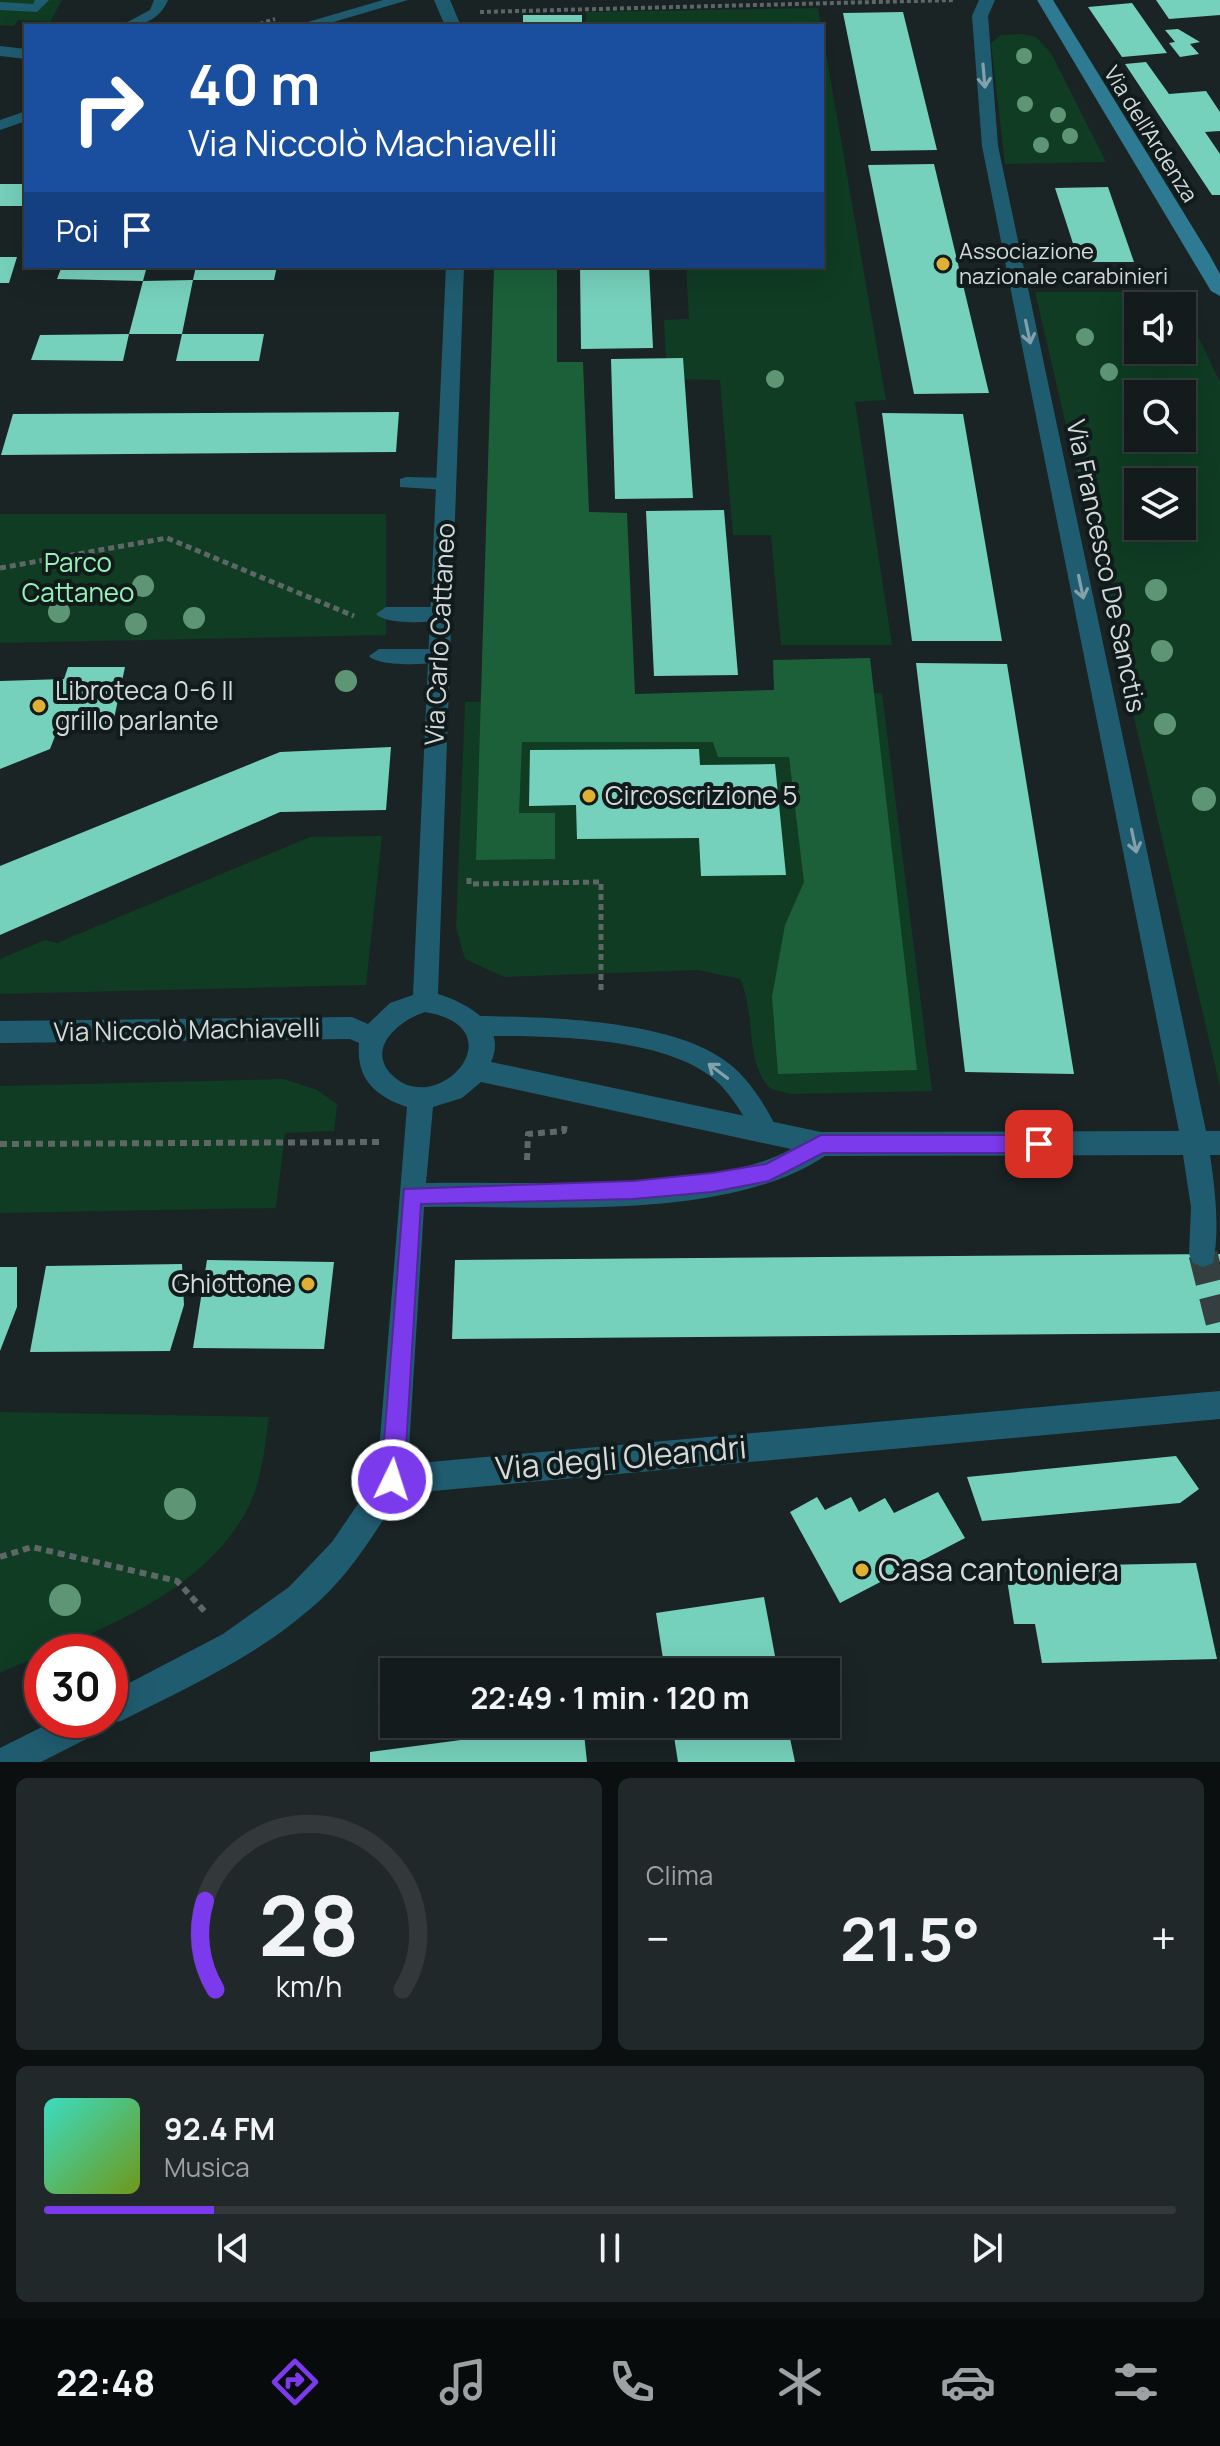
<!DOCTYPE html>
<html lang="it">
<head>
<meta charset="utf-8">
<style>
	:root { --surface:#141b1c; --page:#212829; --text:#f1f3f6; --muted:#9da1a3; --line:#33393b; --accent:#7c3aed }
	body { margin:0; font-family:Manrope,sans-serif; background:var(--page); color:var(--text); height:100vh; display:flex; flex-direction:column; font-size:30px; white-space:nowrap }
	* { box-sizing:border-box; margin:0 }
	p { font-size:26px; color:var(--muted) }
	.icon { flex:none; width:44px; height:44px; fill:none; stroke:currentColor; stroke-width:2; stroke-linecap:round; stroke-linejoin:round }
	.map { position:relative; height:1762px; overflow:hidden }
	.side { display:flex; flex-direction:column; gap:16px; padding:16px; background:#0b0f0f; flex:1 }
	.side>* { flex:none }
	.top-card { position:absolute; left:24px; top:24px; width:800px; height:244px; border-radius:0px; box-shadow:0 8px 32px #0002,0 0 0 2px var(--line); background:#1a4fa0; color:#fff; overflow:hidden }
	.tools { position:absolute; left:1124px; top:292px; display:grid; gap:16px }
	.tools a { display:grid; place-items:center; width:72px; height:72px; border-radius:0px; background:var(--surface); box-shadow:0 8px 32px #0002,0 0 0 2px var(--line); font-size:40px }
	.speed { position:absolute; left:24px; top:1634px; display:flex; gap:16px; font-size:40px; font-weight:700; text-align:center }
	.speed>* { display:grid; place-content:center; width:104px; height:104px; border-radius:50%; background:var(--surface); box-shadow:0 8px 32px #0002,0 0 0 2px var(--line); line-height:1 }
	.speed .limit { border:12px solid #d22; background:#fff; color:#111 }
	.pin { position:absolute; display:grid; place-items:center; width:68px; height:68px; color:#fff; margin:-34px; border-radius:16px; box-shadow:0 4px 12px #0006 }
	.me { position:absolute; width:88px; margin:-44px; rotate:4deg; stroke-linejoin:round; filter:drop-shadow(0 0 6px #0008) }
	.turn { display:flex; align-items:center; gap:28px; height:168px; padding:0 32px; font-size:36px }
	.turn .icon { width:104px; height:104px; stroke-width:2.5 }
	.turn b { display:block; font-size:56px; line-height:68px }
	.then { display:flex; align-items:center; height:76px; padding:0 32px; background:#0003; gap:16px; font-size:30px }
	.big { font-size:60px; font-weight:700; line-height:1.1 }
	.side .card { flex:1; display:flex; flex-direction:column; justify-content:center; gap:12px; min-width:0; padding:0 28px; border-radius:12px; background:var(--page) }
	.side .dial { align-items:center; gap:0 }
	.dial svg { height:208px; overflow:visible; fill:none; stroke:var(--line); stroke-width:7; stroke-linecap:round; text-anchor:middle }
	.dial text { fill:var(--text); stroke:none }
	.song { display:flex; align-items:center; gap:24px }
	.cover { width:96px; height:96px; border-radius:12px; background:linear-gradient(135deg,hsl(170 70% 55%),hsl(80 70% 35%)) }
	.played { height:8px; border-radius:4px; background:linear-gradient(90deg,var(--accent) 15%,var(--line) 15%) }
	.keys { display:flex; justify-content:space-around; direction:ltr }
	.heat { display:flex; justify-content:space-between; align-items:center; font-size:44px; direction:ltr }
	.side .tiles { flex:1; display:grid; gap:16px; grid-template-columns:1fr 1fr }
	.card:last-child { grid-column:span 2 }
	.trip { position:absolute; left:380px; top:1658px; width:460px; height:80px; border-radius:0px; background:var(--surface); box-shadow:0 8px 32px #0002,0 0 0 2px var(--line); font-weight:700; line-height:80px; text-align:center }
	.tab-bar { display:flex; height:128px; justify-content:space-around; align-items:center; background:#080b0b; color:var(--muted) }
	.tab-bar .icon { width:56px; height:56px }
	.tab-bar .selected { color:var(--accent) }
	.tab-bar b { font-size:36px; color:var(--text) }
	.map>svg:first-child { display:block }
</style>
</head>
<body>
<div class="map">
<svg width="1220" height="1762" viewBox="0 0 1220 1762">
	<rect width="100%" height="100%" fill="#1a2425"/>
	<path fill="#0f3c23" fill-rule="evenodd" d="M0 0H62L50 22 18 20 14 26 0 25Z
		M818 8 821 26H586V12Z
		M822 30 886 400 855 402 892 645H781L771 535H733L720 380 667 379 664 320 689 319 686 266H822Z
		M1021 34 1036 37 1051 53 1106 162 1005 164 991 43 1001 35Z
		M1035 292H1177L1220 382V1087ZM1138 306H1182V350H1138ZM1138 394H1182V438H1138ZM1138 482H1182V526H1138Z
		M0 514H386V635L0 643Z
		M882 693 932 1091 791 1094 771 1089C744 1064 756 1011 740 979L698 970 504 977 465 959 456 928 465 702Z
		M382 836 366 985 0 994V959L45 940 57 943 310 837Z
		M284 1079 317 1090 337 1104 334 1131 285 1133 276 1208 0 1213V1086Z
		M0 1412 269 1417C265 1448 261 1484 246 1512 196 1601 86 1634 0 1673Z"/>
	<path fill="#1c603a" d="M494 266H557V362H583L589 512 627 513 635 694 774 690 773 660 870 658 917 1070 778 1074 772 997 785 925 804 882 789 757H718L713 742H522L519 813H555V859L476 860Z"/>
	<path fill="#76d1bc" d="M1156 0H1220V15L1169 19Z
		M1132 3 1167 53 1122 57 1088 7Z
		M903 12 937 150 871 151 843 13Z
		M523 15H582V26H523Z
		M1178 29 1200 42 1190 44 1199 54 1180 57 1169 43 1175 42 1165 30Z
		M1146 62 1169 94 1206 91 1220 112V131L1205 132 1220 154V195H1212L1125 64Z
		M934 164 989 393 914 394 868 165Z
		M0 184H26V206H0Z
		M1108 187 1134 262H1079L1055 188Z
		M0 257H17L9 283H0Z
		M62 266H147L143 281 57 279Z
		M196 266H277L274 280H193Z
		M580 266H649L653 348 581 349Z
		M193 280 182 334H264L259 361H176L182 334H129L143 281Z
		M129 334 123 361 31 360 40 335Z
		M683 358 693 498 615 499 611 359Z
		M399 412 396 452 1 455 13 414Z
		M882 413 963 414 1002 641H912Z
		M724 510 738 675 654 676 646 511Z
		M916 663 1007 664 1074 1074 965 1072Z
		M68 667H125L112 728 57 731 50 749 0 769V681L64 679Z
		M391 747 386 810 280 812 0 935V866L280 752Z
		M699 749 700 765 775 764 786 875 701 876 699 838 577 839 576 805 529 806 530 750Z
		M1220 1254V1333L452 1339 455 1260Z
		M207 1260 334 1262 324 1349 193 1348Z
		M182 1264 184 1305 170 1351 30 1352 46 1266Z
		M0 1267H17V1307L0 1351Z
		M1176 1456 1199 1489 1180 1503 982 1521 967 1477Z
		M938 1492 965 1538 840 1603 790 1512 817 1497 825 1510 851 1497 859 1512 885 1498 894 1513Z
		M1196 1563 1217 1659 1042 1663 1035 1624H1014L1005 1567Z
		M764 1597 778 1672H665L656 1613Z
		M583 1724 587 1762H370V1752Z
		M672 1724H787L795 1762H678Z"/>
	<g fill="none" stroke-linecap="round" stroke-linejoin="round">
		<path stroke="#363f40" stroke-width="29" stroke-dasharray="29 14" stroke-linecap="butt" d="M1203 1254 1220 1322"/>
		<path stroke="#5e6767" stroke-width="4" stroke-dasharray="4 3" stroke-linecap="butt" d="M480 12 954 0
			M253 26 275 19"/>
		<path stroke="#5e6767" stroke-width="5" stroke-dasharray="6 4" stroke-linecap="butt" d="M0 568 167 538 354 616
			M469 878V884L601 882V991"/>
		<path stroke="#5e6767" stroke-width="6" stroke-dasharray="7 5" stroke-linecap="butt" d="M0 1144 379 1142
			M527 1160 528 1134 564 1131 565 1123
			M0 1557 32 1547 177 1581 207 1614"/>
		<path fill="#205c70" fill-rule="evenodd" d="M35 0H49L37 12 0 10V2L33 4Z
			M154 0H168C159 21 142 26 120 26L150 10Z
			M406 477 447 478 456 484 447 490 400 487V479Z
			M386 607H442L452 614C443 625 385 625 376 614Z
			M379 649H439L449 656C441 667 377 667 369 656Z
			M476 1016C546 1017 677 1019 732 1066 751 1082 767 1108 778 1131L775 1138 766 1142 757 1138C744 1118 733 1095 714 1079 661 1035 543 1036 476 1036L468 1033 464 1026 468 1019Z"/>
		<path fill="#205c70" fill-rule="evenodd" d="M383 0H408L320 26H294Z
			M434 0H450L461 26H445Z
			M979 0H995L988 16 998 146 1206 1131H1220V1155H1210C1215 1188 1220 1231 1213 1263L1203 1267 1193 1263 1189 1254 1191 1207 1183 1155 825 1156C724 1223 543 1205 424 1207L408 1464 1220 1391V1419L400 1494C373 1535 348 1578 310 1609 255 1657 186 1688 121 1721L105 1724 102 1731 41 1762H0V1748L56 1720H110V1693L223 1634 289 1587 332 1542 377 1476 407 1107C375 1096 356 1079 359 1043L350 1039 0 1043V1021L352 1017 368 1024 390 1003 413 995 446 266H464L438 994C467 1003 508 1025 491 1062L821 1132 1179 1131 982 146 972 16ZM425 1012C520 1028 437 1120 392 1075 365 1048 400 1020 425 1012ZM481 1082 791 1149C717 1193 516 1181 426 1183L433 1107 462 1098Z
			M0 46 26 49V59L0 56Z
			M26 111V121L0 130V120Z"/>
		<path fill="#2e7a93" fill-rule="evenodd" d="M1037 0H1053L1209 254 1220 274V296L1211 291Z"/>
	</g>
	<g fill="#5e9675">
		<circle cx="1024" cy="56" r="8"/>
		<circle cx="1025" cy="104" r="8"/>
		<circle cx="1058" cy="115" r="8"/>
		<circle cx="1070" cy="136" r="8"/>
		<circle cx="1041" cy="145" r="8"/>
		<circle cx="1085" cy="337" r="9"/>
		<circle cx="1109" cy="372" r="9"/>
		<circle cx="775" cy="379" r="9"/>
		<circle cx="143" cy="586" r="11"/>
		<circle cx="1156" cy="590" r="11"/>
		<circle cx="59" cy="612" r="11"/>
		<circle cx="194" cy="618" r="11"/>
		<circle cx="136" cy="624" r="11"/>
		<circle cx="1162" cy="651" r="11"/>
		<circle cx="346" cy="681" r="11"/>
		<circle cx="1165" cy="724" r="11"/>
		<circle cx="1204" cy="799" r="12"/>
		<circle cx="180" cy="1504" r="16"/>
		<circle cx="65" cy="1600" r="16"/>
	</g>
	<defs><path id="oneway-shaft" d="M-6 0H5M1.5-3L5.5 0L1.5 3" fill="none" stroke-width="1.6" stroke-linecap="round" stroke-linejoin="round" transform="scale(2)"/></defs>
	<g stroke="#82a1aa">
		<use href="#oneway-shaft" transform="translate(984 76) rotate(85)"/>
		<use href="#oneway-shaft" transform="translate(1028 332) rotate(78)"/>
		<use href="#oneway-shaft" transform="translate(1081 587) rotate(78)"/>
		<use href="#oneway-shaft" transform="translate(1134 841) rotate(78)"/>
		<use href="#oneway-shaft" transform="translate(718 1071) rotate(-143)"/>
	</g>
	<path fill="#7c3aed" stroke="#51269a" stroke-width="2" d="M821 1135H1039L1049 1144 1039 1153H823L769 1181 712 1192 633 1199 421 1204 404 1480 400 1488 392 1491 384 1488 381 1480 404 1189 633 1181 712 1173 766 1164Z"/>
	<g fill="#e0b034" stroke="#111b1b" stroke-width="3">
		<circle cx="943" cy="264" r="8"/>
		<circle cx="39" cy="706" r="8"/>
		<circle cx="589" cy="796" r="8"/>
		<circle cx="308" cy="1284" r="8"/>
		<circle cx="862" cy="1570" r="8"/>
	</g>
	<g text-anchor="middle" stroke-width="8" stroke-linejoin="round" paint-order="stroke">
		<g font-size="22" fill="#d3dada" stroke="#111b1b">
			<text transform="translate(1151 134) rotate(58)" y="8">Via dell'Ardenza</text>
		</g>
		<g font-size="22" fill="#d3dada" stroke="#111b1b" text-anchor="start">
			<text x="959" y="259">Associazione<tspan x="959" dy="25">nazionale carabinieri</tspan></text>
		</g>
		<g font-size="26" fill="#96f3b7" stroke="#111b1b">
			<text x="78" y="572">Parco<tspan x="78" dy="30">Cattaneo</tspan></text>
		</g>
		<g font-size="26" fill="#d3dada" stroke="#111b1b">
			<text transform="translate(1106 566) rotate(78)" y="9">Via Francesco De Sanctis</text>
			<text transform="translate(440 634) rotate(-87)" y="9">Via Carlo Cattaneo</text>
			<text transform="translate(187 1030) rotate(-1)" y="9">Via Niccolò Machiavelli</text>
		</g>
		<g font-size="26" fill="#d3dada" stroke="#111b1b" text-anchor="start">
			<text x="55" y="700">Libroteca 0-6 Il<tspan x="55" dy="30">grillo parlante</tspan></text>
			<text x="605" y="805">Circoscrizione 5</text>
			<text x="292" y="1293" text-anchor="end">Ghiottone</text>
		</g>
		<g font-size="32" fill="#d3dada" stroke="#111b1b">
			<text transform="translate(621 1458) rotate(-5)" y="11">Via degli Oleandri</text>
		</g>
		<g font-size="32" fill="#d3dada" stroke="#111b1b" text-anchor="start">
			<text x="878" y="1581">Casa cantoniera</text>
		</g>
	</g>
</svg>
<div class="tools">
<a><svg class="icon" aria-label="sound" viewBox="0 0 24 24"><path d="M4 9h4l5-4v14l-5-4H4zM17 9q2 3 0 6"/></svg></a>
<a><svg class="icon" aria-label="search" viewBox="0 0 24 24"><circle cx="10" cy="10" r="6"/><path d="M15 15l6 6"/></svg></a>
<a><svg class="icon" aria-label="layers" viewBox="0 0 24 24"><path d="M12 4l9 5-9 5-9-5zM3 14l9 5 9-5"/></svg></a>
</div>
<div class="speed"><div class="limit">30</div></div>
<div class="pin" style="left:1039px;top:1144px;background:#d93025"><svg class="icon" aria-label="arrive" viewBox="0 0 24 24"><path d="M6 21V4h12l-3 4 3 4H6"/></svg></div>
<svg class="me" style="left:392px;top:1480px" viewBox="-20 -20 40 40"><circle r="17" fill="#7c3aed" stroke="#fff" stroke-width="3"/><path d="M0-11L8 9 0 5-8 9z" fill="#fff"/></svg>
<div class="trip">22:49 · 1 min · 120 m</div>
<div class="top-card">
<div class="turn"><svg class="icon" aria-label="right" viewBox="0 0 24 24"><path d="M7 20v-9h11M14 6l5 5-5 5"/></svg><div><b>40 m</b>Via Niccolò Machiavelli</div></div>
<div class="then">Poi<svg class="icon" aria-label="arrive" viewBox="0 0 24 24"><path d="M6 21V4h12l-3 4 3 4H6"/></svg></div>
</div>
</div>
<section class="side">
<div class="tiles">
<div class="card dial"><svg viewBox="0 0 100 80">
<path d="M14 69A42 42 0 1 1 86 69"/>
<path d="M14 69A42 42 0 0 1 10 35" stroke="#7c3aed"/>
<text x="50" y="56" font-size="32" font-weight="700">28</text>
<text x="50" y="72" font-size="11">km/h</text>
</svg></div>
<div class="card"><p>Clima</p>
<div class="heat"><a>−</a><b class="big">21.5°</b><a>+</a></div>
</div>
<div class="card">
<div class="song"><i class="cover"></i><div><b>92.4 FM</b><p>Musica</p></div></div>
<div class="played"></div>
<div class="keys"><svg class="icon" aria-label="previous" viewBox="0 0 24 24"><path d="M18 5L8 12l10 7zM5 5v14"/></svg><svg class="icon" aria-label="pause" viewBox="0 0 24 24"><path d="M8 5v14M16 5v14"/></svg><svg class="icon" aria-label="next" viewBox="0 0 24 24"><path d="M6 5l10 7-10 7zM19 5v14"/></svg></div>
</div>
</div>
</section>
<nav class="tab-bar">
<b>22:48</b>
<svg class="icon selected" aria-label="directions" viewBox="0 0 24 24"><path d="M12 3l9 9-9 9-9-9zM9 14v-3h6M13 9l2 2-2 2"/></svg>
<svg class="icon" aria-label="music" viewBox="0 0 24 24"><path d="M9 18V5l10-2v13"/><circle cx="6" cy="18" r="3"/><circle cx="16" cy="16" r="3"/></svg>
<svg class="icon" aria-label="phone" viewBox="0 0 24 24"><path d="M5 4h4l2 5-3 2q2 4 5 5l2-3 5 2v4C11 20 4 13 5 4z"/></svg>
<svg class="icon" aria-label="climate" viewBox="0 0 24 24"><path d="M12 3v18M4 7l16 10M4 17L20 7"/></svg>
<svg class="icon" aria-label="car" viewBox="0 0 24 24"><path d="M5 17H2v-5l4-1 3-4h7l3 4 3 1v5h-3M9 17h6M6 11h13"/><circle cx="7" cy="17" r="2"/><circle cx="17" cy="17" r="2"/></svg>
<svg class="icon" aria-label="filters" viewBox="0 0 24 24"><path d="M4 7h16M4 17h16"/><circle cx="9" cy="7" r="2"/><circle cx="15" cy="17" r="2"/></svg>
</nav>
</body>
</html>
